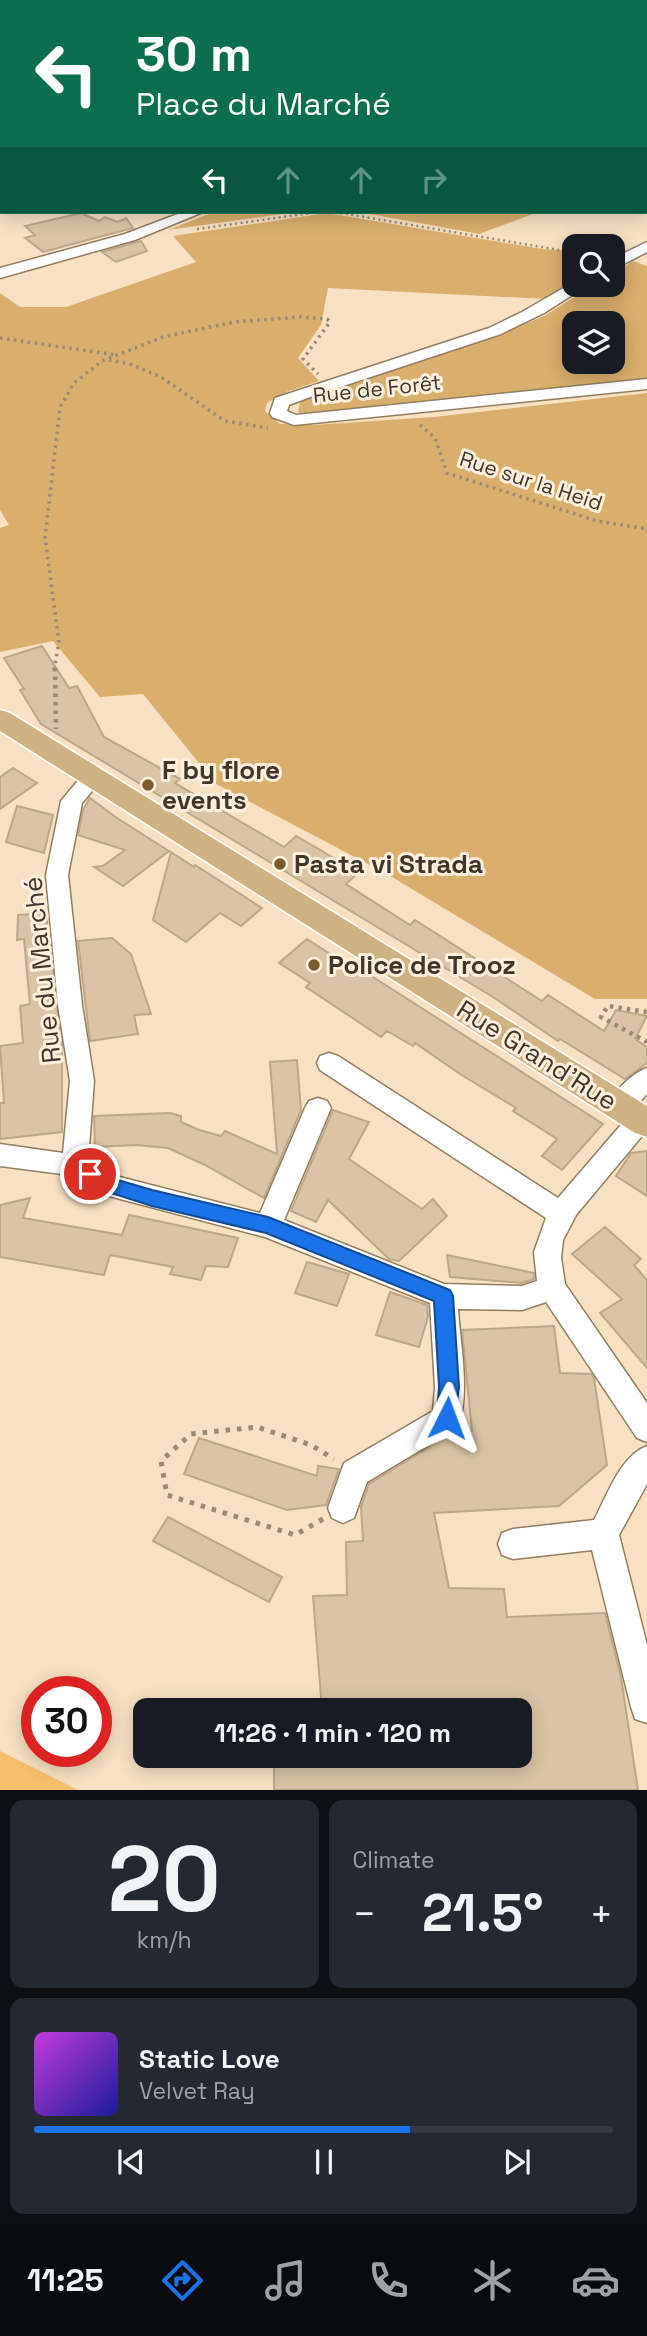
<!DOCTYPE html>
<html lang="en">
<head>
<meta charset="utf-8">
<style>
	:root { --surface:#171b24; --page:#242831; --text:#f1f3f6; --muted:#9ea1a6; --line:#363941; --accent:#1a73e8 }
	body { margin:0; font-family:"Space Grotesk",sans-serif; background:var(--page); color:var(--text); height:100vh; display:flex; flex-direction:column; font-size:26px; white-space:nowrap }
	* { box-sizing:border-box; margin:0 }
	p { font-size:23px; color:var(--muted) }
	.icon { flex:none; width:38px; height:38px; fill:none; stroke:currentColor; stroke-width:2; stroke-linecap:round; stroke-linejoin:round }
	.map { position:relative; height:1790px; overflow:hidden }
	.sheet { display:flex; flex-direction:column; gap:10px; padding:10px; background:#0d0f14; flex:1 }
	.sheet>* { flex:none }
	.guide { position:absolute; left:0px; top:0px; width:648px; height:214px; box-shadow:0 4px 18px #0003; background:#0b6e4f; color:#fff; overflow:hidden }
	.fabs { position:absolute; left:562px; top:234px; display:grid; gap:14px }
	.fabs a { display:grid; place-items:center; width:63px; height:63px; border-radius:14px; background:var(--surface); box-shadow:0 4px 18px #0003; font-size:35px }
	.speed { position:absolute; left:21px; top:1676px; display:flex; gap:14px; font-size:35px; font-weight:700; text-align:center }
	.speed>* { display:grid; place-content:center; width:91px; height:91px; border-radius:50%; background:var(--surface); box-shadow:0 4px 18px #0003; line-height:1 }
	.speed .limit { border:10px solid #d22; background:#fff; color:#111 }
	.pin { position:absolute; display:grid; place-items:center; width:60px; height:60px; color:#fff; margin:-30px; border:4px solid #fff; border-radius:50%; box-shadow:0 2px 7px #0007 }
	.me { position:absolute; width:77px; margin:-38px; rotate:3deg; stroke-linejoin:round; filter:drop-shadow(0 0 5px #0008) }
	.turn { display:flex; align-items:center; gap:24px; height:147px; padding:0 21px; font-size:32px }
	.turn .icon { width:91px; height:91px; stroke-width:2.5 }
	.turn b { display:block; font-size:49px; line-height:60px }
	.lanes { display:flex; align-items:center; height:66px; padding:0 21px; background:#0003; justify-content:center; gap:35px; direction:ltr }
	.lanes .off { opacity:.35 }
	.big { font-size:52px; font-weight:800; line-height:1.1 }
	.sheet .card { flex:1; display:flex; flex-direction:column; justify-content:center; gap:10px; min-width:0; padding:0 24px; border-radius:14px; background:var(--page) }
	.sheet .dial { align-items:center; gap:0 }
	.dial b { font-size:91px; line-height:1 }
	.song { display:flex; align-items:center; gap:21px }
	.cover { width:84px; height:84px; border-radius:10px; background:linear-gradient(135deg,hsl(290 70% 55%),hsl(240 70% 35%)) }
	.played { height:7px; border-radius:4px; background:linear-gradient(90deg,var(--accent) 65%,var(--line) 65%) }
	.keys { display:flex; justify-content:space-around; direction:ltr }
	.heat { display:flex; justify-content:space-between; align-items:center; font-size:38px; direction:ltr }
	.sheet .tiles { flex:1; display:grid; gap:10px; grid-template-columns:1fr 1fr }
	.card:last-child { grid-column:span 2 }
	.trip { position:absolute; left:133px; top:1698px; width:399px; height:70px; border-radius:14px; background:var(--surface); box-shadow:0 4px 18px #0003; font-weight:800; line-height:70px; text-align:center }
	.dock { display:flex; height:112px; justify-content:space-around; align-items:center; background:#090b0e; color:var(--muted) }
	.dock .icon { width:49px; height:49px }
	.dock .active { color:var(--accent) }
	.dock b { font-size:32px; color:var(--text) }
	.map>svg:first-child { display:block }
</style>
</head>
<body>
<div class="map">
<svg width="647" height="1790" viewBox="0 0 647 1790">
	<rect width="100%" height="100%" fill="#f8e1c2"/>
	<path fill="#daae6d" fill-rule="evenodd" d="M266 0H647V133L646 2Z
		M214 212H297L168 230Z
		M359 212H538L479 234Z
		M327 213 542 249 574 251V283L547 299 328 288 321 325 298 358 319 381 286 392 267 403 265 411 280 424 313 425 434 417 647 393V999H595L387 874 216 784 143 694 100 697 53 641 0 652V528L9 525 0 510V293L20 307H66L196 262 173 236Z
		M633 261 647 266V380L310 417 298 412 300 402 324 390 493 337 544 316 594 285H612L613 274ZM574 324H612V362H574Z"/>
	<path fill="#f6bf6c" d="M0 1751 78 1790H0Z"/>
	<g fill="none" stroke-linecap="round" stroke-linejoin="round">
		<path stroke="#f6bf6c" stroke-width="4.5" d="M119 2 128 0"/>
	</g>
	<path fill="#dac4a5" stroke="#bca789" stroke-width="2" d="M81 213 99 221 105 217 118 222 126 218 133 228 43 252 25 238 35 235 25 226Z
		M141 241 147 251 116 262 102 252Z
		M42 646 69 688 77 686 104 737 180 779 175 783 284 847 296 836 317 848 358 873 346 884 410 925 415 920 542 1001 548 995 604 1031 616 1010 647 1016 635 1039 647 1047V1063L625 1079 560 1039 558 1041 493 997 41 724 20 690 24 689 4 658Z
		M13 768 37 783 0 809V777Z
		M90 798 117 818 169 851 123 886 94 867 103 866 125 850 78 835 83 810Z
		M17 806 53 815 44 853 6 842Z
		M171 852 194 867 195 865 262 908 241 926 220 913 186 942 153 920Z
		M47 913V943H50L62 1046V1132L0 1139V1103H4L0 1046 23 1043 20 1006 30 1004 24 939 17 940 18 915Z
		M112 938 131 954 151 1014 134 1015 138 1034 90 1041 78 941Z
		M307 939 349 966 352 964 373 977 603 1124 562 1170 542 1156 557 1139 513 1111 516 1108 460 1074 415 1043 413 1046 387 1031 381 1037 306 987 310 983 279 963Z
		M297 1060 301 1110 264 1198 205 1165 168 1148 136 1145 95 1147 94 1116 170 1113 181 1116V1122L199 1130 221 1136 225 1131 277 1154 270 1062Z
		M333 1110 369 1122 349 1159 422 1209 433 1199 447 1216 399 1261 389 1259 328 1200 316 1222 291 1211Z
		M647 1151V1196L616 1176 631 1153Z
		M30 1198 23 1218 122 1235 129 1215 238 1238 228 1267 206 1266 201 1280 170 1274 173 1267 110 1255 104 1275 0 1257V1205Z
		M605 1227 641 1259 634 1265 647 1280V1368L600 1313 622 1299 572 1254Z
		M447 1255 534 1273V1279L522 1283 450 1277Z
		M307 1262 349 1274 337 1306 295 1293Z
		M390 1292 427 1305 428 1317 419 1347 376 1335Z
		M554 1326 560 1373 591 1374 594 1378 607 1465 559 1506 434 1513 449 1588 504 1589 507 1617 605 1613 621 1677 638 1790H274V1755H520V1710H322L313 1596 347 1595 346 1542 363 1541 361 1507 369 1484 456 1431H472L462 1330Z
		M199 1438 317 1476 318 1466 339 1469 326 1505 287 1510 184 1474Z
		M168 1517 282 1577 269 1602 153 1541Z"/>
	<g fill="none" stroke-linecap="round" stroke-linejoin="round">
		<defs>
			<path id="minor" d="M646 29H647V37H646Z
				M2 36V44L0 45V37Z
				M183 212H203L135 240 0 278V268L125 234Z
				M647 242V252L612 270V259Z
				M574 282V285H588L544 313 501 334 313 396 289 405 287 411 296 415 647 379V389L294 425 272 417 270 413 275 398 489 328 522 312Z
				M93 770 101 772 104 777 82 803 68 875 82 1005 94 1081 88 1160 112 1175 260 1213 305 1108 309 1101 318 1098 327 1101 331 1108 284 1220 444 1284 522 1286 537 1281 534 1252 546 1218 320 1070 317 1063 320 1056 329 1053 338 1056 558 1198 632 1112 641 1109 647 1111V1130L576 1215 563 1240 561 1258 565 1284 647 1403V1442L637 1438 546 1302 522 1310 458 1309C460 1343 471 1397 457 1428L367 1482 354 1518 343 1523 332 1518 328 1508 344 1463 433 1411 435 1387 430 1303 265 1237 105 1195 70 1175 0 1166V1144L63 1153 70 1081 58 1005 46 875 61 801 85 772Z
				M647 1068V1094C636 1106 627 1119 610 1113L606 1106C614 1092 632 1073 647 1068Z
				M647 1446V1484L619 1535 647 1645V1723L635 1719 631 1707 592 1550 513 1559 502 1555 498 1544 502 1533 513 1529 594 1520C607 1496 620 1456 647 1446Z"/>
			<path id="major" d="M246 0H262V2H246Z
				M0 143H2L0 154Z
				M0 710 10 713 647 1106V1137L635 1133 0 731Z"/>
		</defs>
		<use href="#minor" stroke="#917d60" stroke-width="3"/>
		<use href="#major" stroke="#fff" stroke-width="3"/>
		<path stroke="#998a74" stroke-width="2.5" stroke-dasharray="2 3.5" stroke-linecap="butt" d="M335 212 559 250 574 249
			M197 229 319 212"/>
		<path stroke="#998a74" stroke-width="3.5" stroke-dasharray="2.5 4.5" stroke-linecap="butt" d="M0 338 116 355
			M109 360 130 364 161 377 225 421 268 428
			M420 425 435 438 447 473 597 521 647 529
			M54 670 59 642 45 538 60 407 74 383 102 361 163 337 234 322 300 317 327 319 330 322 303 359 318 374"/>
		<path stroke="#998a74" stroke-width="4.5" stroke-dasharray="3.5 5" stroke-linecap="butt" d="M55 668 56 729
			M647 1012 608 1006 601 1017 647 1042"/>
		<path stroke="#998a74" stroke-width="5" stroke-dasharray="4.5 7" stroke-linecap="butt" d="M323 1519 295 1535 167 1495 161 1461 191 1434 257 1427 311 1445 334 1459"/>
		<use href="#minor" fill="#fff" fill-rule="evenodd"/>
		<use href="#major" fill="#ceb284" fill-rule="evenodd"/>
	</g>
	<path fill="#1a73e8" stroke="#114b97" stroke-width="2" d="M90 1167 111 1178 152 1190 268 1217 450 1290 453 1296 459 1387 454 1424 447 1427 440 1424 437 1418 439 1387 434 1301 266 1233 152 1206 99 1189 84 1180 81 1174 84 1169Z"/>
	<g fill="#785b2e" stroke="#fef0dd" stroke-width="2.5">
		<circle cx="148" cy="785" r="7"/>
		<circle cx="280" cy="864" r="7"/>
		<circle cx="314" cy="965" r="7"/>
	</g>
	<g text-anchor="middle" stroke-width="6" stroke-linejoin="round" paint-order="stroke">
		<g font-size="21" fill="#40372b" stroke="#fef0dd">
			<text transform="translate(377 389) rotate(-6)" y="7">Rue de Forêt</text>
			<text transform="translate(531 481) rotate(18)" y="7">Rue sur la Heid</text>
		</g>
		<g font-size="26" font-weight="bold" fill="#40372b" stroke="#fef0dd" text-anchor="start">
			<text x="162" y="779">F by flore<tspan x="162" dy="30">events</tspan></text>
			<text x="294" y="873">Pasta vi Strada</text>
			<text x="328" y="974">Police de Trooz</text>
		</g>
		<g font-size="26" fill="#40372b" stroke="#fef0dd">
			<text transform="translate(42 970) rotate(-96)" y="9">Rue du Marché</text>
			<text transform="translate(537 1055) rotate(32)" y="9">Rue Grand'Rue</text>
		</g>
	</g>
</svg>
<div class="fabs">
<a><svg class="icon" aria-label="search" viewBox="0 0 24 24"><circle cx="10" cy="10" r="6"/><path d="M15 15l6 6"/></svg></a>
<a><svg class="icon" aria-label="layers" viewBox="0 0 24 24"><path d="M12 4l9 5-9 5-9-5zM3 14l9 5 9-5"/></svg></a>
</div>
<div class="speed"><div class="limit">30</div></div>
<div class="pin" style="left:90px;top:1174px;background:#d93025"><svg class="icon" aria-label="arrive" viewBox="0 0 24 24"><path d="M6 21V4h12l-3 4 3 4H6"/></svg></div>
<svg class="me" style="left:447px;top:1418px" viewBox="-20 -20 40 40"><path d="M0-17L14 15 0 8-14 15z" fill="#1a73e8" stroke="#fff" stroke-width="4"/></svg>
<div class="trip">11:26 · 1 min · 120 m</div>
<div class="guide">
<div class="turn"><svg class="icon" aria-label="left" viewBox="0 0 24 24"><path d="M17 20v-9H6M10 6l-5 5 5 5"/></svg><div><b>30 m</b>Place du Marché</div></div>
<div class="lanes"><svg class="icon" aria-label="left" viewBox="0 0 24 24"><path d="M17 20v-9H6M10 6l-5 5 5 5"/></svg><svg class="icon off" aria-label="ahead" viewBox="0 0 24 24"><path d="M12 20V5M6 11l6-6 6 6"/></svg><svg class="icon off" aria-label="ahead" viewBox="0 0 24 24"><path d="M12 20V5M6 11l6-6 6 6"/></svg><svg class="icon off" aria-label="right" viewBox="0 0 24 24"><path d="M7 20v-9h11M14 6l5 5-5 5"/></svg></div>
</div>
</div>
<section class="sheet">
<div class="tiles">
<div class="card dial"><b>20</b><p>km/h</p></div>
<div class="card"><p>Climate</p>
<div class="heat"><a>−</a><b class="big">21.5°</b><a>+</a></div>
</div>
<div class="card">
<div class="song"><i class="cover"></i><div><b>Static Love</b><p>Velvet Ray</p></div></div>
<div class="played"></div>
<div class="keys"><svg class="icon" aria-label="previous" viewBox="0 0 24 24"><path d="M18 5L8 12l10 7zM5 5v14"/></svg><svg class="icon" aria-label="pause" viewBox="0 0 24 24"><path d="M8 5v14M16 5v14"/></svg><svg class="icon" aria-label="next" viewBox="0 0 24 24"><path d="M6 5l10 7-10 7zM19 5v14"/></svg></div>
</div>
</div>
</section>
<nav class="dock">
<b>11:25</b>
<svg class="icon active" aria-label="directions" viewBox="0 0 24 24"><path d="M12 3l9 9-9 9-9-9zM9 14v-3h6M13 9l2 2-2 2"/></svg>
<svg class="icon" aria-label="music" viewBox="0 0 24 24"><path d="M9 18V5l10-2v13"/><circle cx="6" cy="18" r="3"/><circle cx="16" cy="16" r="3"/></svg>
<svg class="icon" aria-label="phone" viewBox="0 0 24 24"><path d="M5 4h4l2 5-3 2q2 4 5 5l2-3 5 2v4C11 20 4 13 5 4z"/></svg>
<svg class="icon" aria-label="climate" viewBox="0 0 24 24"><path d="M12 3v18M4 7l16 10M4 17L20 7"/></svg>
<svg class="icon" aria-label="car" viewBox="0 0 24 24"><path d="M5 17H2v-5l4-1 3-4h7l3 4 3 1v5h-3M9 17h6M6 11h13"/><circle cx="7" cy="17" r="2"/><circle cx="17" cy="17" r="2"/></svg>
</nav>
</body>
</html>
